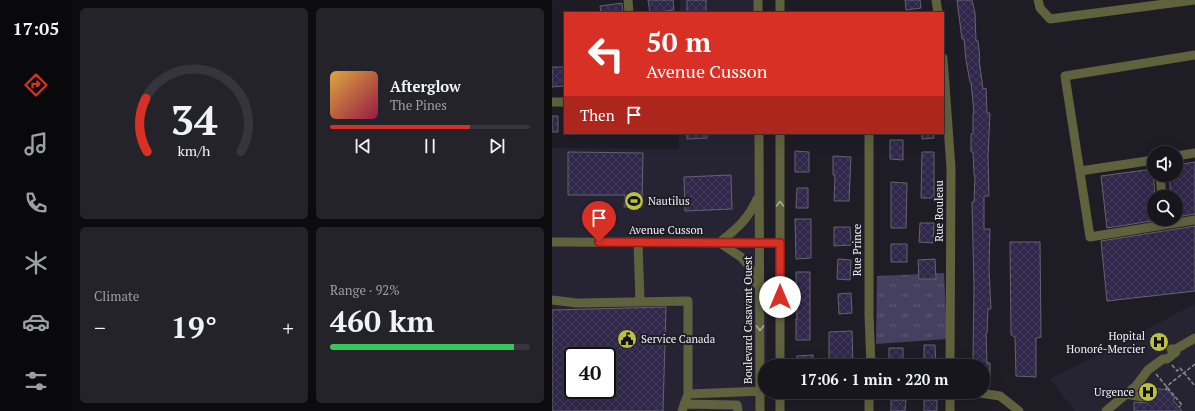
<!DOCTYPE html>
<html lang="en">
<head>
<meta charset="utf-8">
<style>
	:root { --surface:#16161c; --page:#232329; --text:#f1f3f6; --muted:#9e9fa3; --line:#35353b; --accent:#d93025 }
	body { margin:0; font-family:"PT Serif",serif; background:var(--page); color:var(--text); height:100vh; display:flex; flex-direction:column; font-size:15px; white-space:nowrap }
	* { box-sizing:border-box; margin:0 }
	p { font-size:13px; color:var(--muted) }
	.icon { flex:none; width:22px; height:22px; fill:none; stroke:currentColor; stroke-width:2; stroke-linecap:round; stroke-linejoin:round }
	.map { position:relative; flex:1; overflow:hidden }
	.panel { display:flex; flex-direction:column; gap:8px; padding:8px; background:#0c0c0f; width:480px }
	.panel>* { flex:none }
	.guide { position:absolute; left:12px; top:12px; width:380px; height:122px; border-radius:0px; box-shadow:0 4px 16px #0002,0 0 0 1px var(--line); background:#d93025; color:#fff; overflow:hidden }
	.controls { position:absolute; left:595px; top:146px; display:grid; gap:8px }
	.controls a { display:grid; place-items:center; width:36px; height:36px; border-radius:50%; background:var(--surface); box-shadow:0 4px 16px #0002,0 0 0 1px var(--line); font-size:20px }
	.speed { position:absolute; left:12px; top:347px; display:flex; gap:8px; font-size:20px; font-weight:700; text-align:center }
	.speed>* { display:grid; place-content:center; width:52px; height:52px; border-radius:50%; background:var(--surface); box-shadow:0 4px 16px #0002,0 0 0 1px var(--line); line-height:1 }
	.speed .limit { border:2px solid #111; border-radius:6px; background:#fff; color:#111 }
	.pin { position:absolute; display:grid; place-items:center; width:34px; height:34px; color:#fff; margin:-41px -17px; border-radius:50% 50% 50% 0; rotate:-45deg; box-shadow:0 0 4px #0007 }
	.pin .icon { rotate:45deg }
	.me { position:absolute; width:44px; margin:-22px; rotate:0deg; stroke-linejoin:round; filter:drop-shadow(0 0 3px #0008) }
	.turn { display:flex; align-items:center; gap:14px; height:84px; padding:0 16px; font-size:18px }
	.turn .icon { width:52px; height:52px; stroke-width:2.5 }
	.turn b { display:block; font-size:28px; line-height:34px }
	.then { display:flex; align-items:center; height:38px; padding:0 16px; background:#0003; gap:8px; font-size:15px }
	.big { font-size:30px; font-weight:700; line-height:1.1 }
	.panel .tile { flex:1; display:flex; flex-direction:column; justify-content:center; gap:6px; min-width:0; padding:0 14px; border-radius:6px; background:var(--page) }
	.panel .dial { align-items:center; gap:0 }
	.dial svg { height:104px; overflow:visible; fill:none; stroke:var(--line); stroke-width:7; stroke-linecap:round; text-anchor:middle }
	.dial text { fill:var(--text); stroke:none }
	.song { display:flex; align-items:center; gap:12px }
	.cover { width:48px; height:48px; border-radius:6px; background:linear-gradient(135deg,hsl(40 70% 55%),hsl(340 70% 35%)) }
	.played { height:4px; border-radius:2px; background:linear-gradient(90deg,var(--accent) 70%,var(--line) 70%) }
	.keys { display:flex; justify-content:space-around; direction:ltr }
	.heat { display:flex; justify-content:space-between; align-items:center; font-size:22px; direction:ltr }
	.charge { height:6px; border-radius:3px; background:linear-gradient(90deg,#34c759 92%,var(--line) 0) }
	.panel .tiles { flex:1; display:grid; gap:8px; grid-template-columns:repeat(2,1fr) }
	.trip { position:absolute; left:206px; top:359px; width:232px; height:40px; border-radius:20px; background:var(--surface); box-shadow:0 4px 16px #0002,0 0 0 1px var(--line); font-weight:700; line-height:40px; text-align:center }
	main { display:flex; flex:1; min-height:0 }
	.menu { display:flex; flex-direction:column; width:72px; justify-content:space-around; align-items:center; background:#09090b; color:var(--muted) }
	.menu .icon { width:28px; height:28px }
	.menu .current { color:var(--accent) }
	.menu b { font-size:18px; color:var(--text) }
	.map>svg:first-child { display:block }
</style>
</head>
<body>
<main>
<nav class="menu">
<b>17:05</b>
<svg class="icon current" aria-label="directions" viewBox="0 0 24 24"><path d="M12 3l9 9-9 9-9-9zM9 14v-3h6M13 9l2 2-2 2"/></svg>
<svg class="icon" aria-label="music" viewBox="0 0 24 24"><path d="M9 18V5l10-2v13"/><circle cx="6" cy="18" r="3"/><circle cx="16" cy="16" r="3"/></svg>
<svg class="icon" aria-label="phone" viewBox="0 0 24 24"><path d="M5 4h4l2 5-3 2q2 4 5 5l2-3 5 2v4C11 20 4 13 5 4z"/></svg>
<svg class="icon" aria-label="climate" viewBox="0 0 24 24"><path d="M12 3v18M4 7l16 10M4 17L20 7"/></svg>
<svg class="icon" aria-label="car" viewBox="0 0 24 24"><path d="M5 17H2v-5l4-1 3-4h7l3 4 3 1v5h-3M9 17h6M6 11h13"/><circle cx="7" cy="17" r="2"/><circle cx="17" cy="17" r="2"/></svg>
<svg class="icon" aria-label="filters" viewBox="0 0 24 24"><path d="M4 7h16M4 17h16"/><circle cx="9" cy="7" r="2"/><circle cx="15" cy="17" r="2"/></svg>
</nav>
<section class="panel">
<div class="tiles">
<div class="tile dial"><svg viewBox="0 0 100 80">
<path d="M14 69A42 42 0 1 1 86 69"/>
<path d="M14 69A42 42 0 0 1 13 28" stroke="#d93025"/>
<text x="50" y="56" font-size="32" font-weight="700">34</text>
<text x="50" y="72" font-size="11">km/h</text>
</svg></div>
<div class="tile">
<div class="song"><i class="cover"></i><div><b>Afterglow</b><p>The Pines</p></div></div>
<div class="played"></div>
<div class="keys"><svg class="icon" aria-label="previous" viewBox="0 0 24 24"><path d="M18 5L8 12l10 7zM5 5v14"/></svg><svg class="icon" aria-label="pause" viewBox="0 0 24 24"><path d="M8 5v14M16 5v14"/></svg><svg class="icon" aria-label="next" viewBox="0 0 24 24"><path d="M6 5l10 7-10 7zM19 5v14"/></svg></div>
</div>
<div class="tile"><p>Climate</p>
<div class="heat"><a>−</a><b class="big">19°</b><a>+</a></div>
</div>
<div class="tile"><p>Range · 92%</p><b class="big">460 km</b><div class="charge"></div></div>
</div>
</section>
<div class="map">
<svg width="643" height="411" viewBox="0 0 643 411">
	<defs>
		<pattern id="grass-tufts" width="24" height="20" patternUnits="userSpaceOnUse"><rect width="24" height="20" fill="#453f60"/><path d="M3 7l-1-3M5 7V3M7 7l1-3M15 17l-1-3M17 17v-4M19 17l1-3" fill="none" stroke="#605b78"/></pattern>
		<pattern id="building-cross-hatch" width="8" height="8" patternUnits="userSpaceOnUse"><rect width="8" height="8" fill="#2f284a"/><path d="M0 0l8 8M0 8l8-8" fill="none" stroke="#433d5c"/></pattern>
	</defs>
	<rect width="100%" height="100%" fill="#1e1d26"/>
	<path fill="#262433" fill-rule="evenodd" d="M128 0H203V13H128Z
		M127 133H203V280L216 296 212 411H0V148L127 149ZM21 356H55V390H21Z
		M643 304V411H523L498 379Z"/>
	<path fill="url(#grass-tufts)" d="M392 273 395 339 324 344 325 276Z"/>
	<path fill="url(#building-cross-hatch)" stroke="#65636f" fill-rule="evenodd" d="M96 0H121L122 10 98 13Z
		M135 0H154V13H135Z
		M353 0H368L369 8 354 10Z
		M405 0H420L423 13 424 41H426L428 59H427L431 89 434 88 435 113H438L436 157 437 196H432V229H438L437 270 439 309H436L435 333H434L435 363H438V379H431V366H421V359L422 287 420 202H422L423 175H422L421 152H419V134H421V113H422L419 82H418L414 60 412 39H410Z
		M70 3 71 13H49L48 6Z
		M0 67H13V86L0 87Z
		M0 116H6V132H0Z
		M135 133H155V138L135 139Z
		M370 133H381L382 138 370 139Z
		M338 140H351V160L338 159Z
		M243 151 257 152V172H243Z
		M16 152 91 153 90 207H72L73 195H16Z
		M370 152H382V198H369Z
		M281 156 299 157 297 201H282L283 175H281Z
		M643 162V214L624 217V197H619L617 175H624V165Z
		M601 169 603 197H602V219L606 220 555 228 549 176Z
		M179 175 180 209 133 211 132 177Z
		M339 182 355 183 354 228H339Z
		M245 188H256V208H244Z
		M243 219H259V258L244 259Z
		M368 223H382L381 243 367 242Z
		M643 226V291L555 301 549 241Z
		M282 227H298L299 245 282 246Z
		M458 242H488L489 337 484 338V377L464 376 463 337 459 335Z
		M339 244H355V262H339Z
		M286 259 299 260 298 280 285 279Z
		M383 259 384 279H367L366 260Z
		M244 272H258V340H244V319L245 320Z
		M299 293 300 313 287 314 286 294Z
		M114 307 111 411H0V310ZM21 356H55V390H21Z
		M300 331 301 364H277V332Z
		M372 345H383L384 366H372Z
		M337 348H351V366H337Z
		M261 355V366H246L245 356Z
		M591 387 616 390 623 398 621 400 630 411H582V402L593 403 597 398 595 393 591 391Z
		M339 400H354L353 411H339Z
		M372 400H385V411H372Z"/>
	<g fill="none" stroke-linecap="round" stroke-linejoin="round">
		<path stroke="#8a8a92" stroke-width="1.5" stroke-dasharray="4 2" stroke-linecap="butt" d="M620 365 625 371 628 368 643 386
			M604 374 630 405 627 407
			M614 390 615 386 643 364"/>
		<path stroke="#60613d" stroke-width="9" d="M76 0 77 13
			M228 0V13
			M384 0 386 13
			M486 0 488 8 498 19 643 0
			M206 13V0
			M643 55 513 76 538 237 643 220
			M391 58 399 168 398 366
			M0 102H13
			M207 133 208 411
			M317 133V314L319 366
			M624 156 643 153
			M528 171 602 160
			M608 175 610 197
			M0 242 228 243
			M86 242 88 302
			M167 243C184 229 196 220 205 199
			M168 243 189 257 198 267 205 284
			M0 300 25 303 136 301V394L130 411
			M619 349H624L643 338
			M228 366V133
			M228 392V411
			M277 392 317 393
			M317 392V411
			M398 392V411
			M421 392 448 396 467 411
			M136 394 213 391
			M574 394 591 397
			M132 404 185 405 186 411
			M554 411 584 386 596 370 611 359H615L624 352V349"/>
	</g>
	<defs><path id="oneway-chevron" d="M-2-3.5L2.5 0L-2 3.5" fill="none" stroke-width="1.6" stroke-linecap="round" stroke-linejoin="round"/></defs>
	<g stroke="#a8a99a">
		<use href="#oneway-chevron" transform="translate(228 204) rotate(-90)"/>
		<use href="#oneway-chevron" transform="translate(208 328) rotate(90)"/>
	</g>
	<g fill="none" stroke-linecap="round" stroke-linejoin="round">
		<defs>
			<path id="route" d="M47 242 228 243V297"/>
		</defs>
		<use href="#route" stroke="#8d1f18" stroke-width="10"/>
		<use href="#route" stroke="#d93025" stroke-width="7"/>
	</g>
	<defs>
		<symbol id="stadium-disc" viewBox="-11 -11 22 22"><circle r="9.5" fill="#bdbf43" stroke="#1e1d26"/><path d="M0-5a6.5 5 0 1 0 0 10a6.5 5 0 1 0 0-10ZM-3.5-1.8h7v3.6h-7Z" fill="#111"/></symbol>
		<symbol id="civic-disc" viewBox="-11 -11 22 22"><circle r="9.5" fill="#bdbf43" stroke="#1e1d26"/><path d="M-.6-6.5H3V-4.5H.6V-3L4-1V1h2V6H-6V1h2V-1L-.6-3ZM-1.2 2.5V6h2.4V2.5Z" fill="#111"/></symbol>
		<symbol id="hospital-disc" viewBox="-11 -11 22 22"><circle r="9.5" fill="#bdbf43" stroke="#1e1d26"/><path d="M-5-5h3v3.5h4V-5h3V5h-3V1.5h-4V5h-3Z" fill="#111"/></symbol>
	</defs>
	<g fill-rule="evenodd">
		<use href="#stadium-disc" x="71" y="190" width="22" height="22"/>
		<use href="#civic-disc" x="64" y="328" width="22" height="22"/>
		<use href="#hospital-disc" x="596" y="331" width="22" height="22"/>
		<use href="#hospital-disc" x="585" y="381" width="22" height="22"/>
	</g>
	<g text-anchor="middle" stroke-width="4" stroke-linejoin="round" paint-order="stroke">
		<g font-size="11" fill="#f1f1f8" stroke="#1e1d26" text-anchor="start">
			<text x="96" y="205">Nautilus</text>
			<text x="593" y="340" text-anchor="end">Hopital<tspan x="593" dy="13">Honoré-Mercier</tspan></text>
			<text x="89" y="343">Service Canada</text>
			<text x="582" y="396" text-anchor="end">Urgence</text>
		</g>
		<g font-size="11" fill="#f1f1f8" stroke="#1e1d26">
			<text transform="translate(387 211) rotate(-90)" y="4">Rue Rouleau</text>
			<text x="114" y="234">Avenue Cusson</text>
			<text transform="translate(305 250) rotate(-90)" y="4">Rue Prince</text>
			<text transform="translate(196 320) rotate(-90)" y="4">Boulevard Casavant Ouest</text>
		</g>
	</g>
</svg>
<div class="controls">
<a><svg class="icon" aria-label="sound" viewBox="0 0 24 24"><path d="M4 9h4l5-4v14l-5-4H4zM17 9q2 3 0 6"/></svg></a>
<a><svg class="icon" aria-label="search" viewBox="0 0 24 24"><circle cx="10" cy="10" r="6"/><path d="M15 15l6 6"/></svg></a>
</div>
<div class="speed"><div class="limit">40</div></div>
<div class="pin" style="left:47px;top:242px;background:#d93025"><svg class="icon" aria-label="arrive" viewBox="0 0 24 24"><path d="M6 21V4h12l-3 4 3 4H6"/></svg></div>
<svg class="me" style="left:228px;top:297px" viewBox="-20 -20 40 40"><circle r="19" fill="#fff"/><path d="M0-13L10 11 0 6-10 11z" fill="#d93025"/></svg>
<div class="trip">17:06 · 1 min · 220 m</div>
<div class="guide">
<div class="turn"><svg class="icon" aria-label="left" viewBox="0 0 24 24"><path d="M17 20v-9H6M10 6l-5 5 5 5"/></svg><div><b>50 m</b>Avenue Cusson</div></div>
<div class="then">Then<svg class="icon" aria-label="arrive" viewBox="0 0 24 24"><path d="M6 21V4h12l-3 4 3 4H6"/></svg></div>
</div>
</div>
</main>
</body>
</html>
